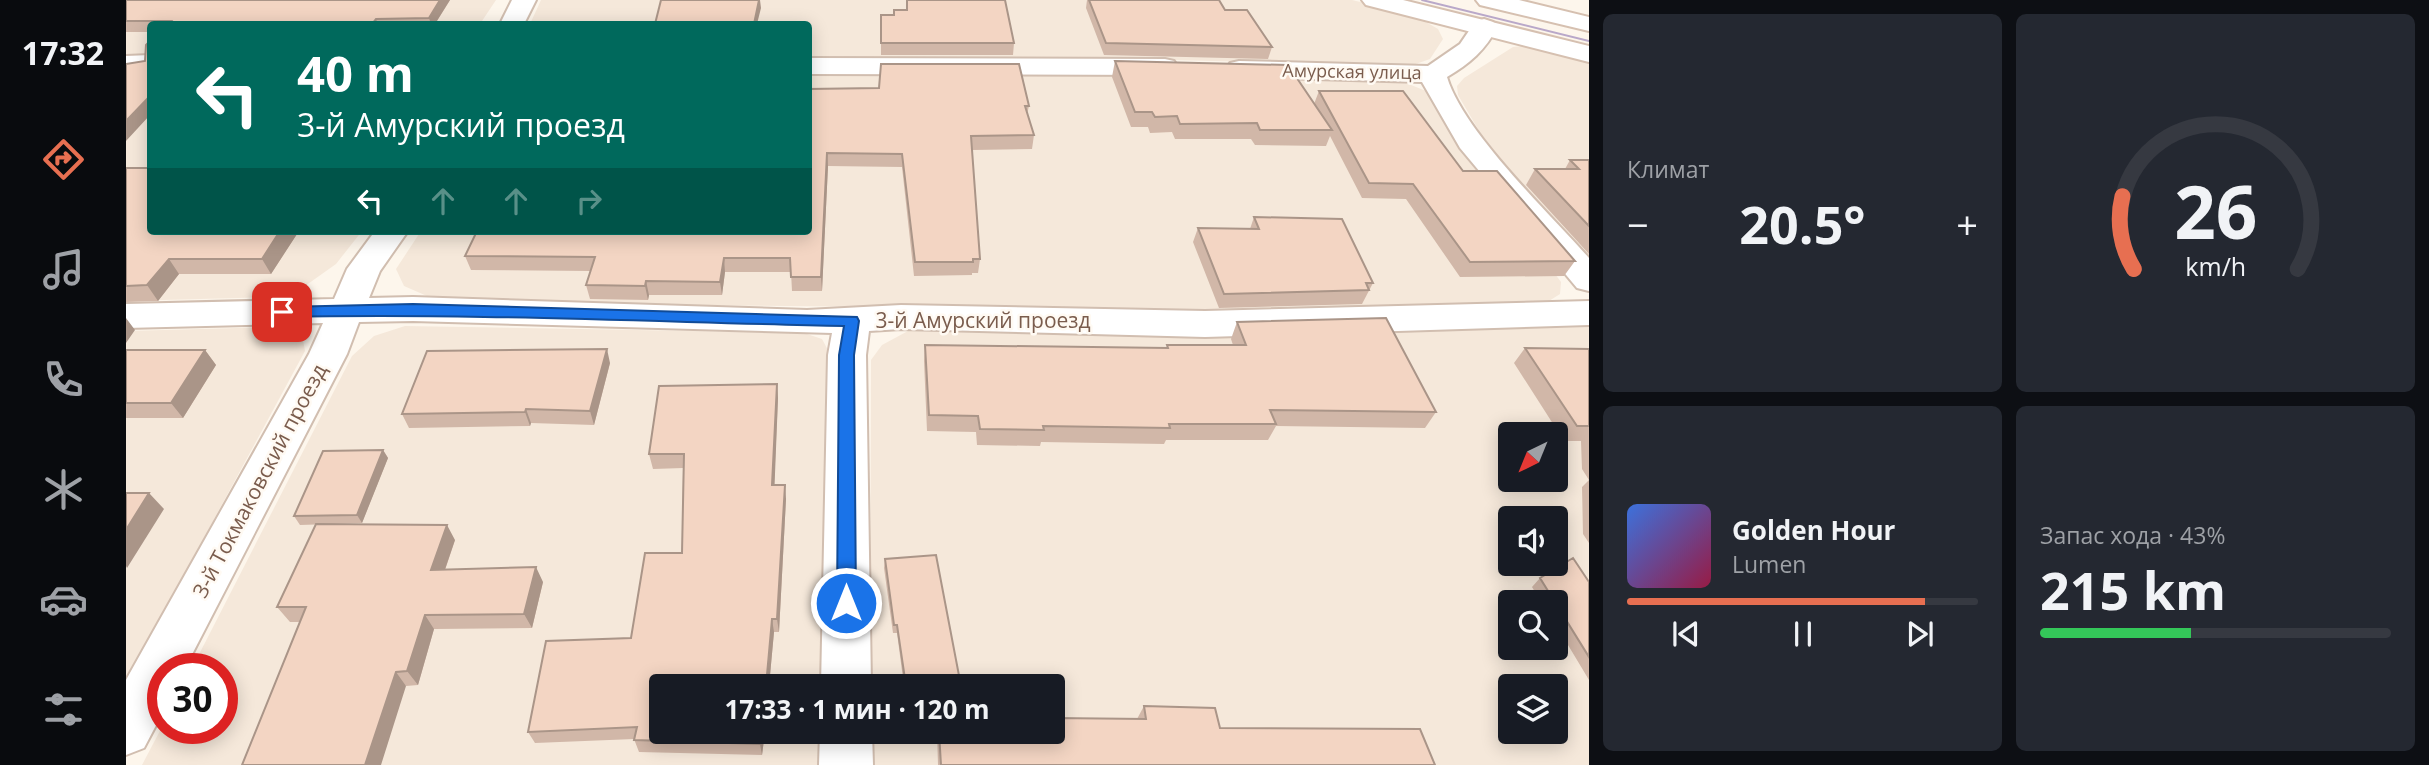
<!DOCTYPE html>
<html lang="ru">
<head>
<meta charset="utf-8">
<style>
	:root { --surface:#171b24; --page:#242831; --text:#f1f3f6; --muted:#9ea1a6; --line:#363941; --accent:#e76f51 }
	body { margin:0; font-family:"Open Sans",sans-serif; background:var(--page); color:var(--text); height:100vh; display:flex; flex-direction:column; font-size:26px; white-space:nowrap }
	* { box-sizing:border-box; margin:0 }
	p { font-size:23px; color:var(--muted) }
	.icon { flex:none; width:38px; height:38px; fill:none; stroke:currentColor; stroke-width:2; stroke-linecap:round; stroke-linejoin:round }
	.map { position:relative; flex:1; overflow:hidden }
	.side { display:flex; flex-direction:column; gap:14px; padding:14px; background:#0d0f14; width:840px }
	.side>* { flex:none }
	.hud { position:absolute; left:21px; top:21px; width:665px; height:214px; border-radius:7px; box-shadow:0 4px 18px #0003; background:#00695c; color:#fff; overflow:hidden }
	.needle { width:46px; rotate:223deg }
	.buttons { position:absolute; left:1372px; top:422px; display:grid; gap:14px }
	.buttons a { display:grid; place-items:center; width:70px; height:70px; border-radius:7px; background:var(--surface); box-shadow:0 4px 18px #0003; font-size:35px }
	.speed { position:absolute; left:21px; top:653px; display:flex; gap:14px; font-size:35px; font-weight:700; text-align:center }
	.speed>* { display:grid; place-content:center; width:91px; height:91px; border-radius:50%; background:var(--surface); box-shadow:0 4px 18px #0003; line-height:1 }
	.speed .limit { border:10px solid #d22; background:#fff; color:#111 }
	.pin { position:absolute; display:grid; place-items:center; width:60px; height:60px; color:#fff; margin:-30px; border-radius:14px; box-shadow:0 4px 10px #0006 }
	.me { position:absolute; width:77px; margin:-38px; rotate:0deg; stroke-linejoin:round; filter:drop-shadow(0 0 5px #0008) }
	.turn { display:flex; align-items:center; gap:24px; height:147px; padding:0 35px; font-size:32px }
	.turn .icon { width:91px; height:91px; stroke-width:2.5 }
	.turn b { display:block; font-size:49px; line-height:60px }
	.lanes { display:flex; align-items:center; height:66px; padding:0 35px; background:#0003; justify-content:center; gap:35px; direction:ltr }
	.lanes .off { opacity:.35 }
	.big { font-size:52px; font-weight:700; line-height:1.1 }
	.side .tile { flex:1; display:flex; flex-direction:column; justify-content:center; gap:10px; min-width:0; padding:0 24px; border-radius:10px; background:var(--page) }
	.side .dial { align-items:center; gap:0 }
	.dial svg { height:182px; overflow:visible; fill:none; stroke:var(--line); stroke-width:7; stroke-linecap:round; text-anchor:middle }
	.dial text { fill:var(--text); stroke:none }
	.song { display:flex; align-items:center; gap:21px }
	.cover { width:84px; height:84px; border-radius:10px; background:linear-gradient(135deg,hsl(220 70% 55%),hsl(340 70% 35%)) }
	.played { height:7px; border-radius:4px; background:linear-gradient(90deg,var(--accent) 85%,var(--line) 85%) }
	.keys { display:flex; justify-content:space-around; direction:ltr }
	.heat { display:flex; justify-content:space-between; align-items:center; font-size:38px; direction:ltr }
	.charge { height:10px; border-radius:5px; background:linear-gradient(90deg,#34c759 43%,var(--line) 0) }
	.side .tiles { flex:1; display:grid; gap:14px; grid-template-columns:repeat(2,1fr) }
	.trip { position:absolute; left:523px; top:674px; width:416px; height:70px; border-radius:7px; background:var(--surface); box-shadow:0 4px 18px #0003; font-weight:700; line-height:70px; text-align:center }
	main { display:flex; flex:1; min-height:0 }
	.tab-bar { display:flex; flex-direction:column; width:126px; justify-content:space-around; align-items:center; background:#090b0e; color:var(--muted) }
	.tab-bar .icon { width:49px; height:49px }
	.tab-bar .on { color:var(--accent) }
	.tab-bar b { font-size:32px; color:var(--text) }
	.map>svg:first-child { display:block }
</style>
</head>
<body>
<main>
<nav class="tab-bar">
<b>17:32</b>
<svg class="icon on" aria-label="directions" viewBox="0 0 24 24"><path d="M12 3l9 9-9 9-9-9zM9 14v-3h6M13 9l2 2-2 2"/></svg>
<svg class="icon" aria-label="music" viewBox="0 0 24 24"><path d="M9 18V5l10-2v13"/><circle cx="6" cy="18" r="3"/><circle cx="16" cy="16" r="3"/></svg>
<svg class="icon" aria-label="phone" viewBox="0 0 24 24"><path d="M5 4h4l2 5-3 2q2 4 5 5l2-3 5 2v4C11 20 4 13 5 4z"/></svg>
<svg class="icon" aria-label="climate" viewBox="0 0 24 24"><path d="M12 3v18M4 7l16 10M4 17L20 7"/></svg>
<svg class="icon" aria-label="car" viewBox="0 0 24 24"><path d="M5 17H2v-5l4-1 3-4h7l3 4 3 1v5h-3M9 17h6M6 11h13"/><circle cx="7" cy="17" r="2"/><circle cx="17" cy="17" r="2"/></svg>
<svg class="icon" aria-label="filters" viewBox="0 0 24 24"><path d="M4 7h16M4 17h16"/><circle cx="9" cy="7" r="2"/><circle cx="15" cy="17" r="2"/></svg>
</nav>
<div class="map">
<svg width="1463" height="765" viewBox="0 0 1463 765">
	<rect width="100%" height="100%" fill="#fdf6ec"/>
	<path fill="#f5e8da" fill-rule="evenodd" d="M0 0H370L354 24H24V59H0Z
		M415 0H1226L1288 15 1312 29 1317 39 1304 59 1284 66 1007 59 683 57 682 24H404Z
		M1406 45 1463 60V262L1359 141 1332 95 1331 86 1338 78 1387 47Z
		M0 70H24V231H236L210 264 179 286 148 297 0 301Z
		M1015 73 1270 79 1300 91 1330 142 1435 282 1434 294 1423 301 1072 310 443 304 301 296 278 286 270 269 295 231H682L683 75Z
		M279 326 678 333 696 339 703 352 700 686H536V732H699V765H16L37 725V728H96V668H66L226 356 248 336Z
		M149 327 176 334 179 351 0 682V331Z
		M1463 327V765H744V732H928V686H744L745 360 756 345 782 331 1082 335ZM1384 434H1430V480H1384ZM1384 518H1430V564H1384ZM1384 602H1430V648H1384ZM1384 686H1430V732H1384Z"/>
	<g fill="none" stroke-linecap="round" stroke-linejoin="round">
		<defs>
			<path id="street" d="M386 0H410L398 24H374Z
				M1358 19 1367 22 1371 27C1360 50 1343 64 1321 77 1337 131 1424 214 1463 258V291L1451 288 1334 148 1296 82 1113 77 1104 75 1100 69 1104 63 1113 61 1302 66 1334 44 1349 22Z
				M24 55V71L0 72V56Z
				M682 58 1039 59 1048 61 1052 67 1048 73 1039 75 682 74Z
				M249 231H282L254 271 243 298 287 297 681 310 775 305 1079 311 1463 301V325L1079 337 775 329 743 331 740 355 745 686H695L702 355 706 333 287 321 233 322 221 354 59 668H37V712L18 748 0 755V680L183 354 197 323 0 328V304L208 299 221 269Z
				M694 732H746L747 765H693Z"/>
			<path id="secondary" d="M1236 0H1277L1463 46V62L1240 5Z
				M1350 0H1393L1463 17V31L1354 5Z"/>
		</defs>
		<use href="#street" stroke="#d1beb0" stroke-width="4"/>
		<use href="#secondary" stroke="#d6c0b0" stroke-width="4"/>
		<use href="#street" fill="#fff" fill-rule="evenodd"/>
		<use href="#secondary" fill="#fff" fill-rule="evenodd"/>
		<path stroke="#b9a8c9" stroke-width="2" d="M1296 0 1463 41"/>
	</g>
	<path fill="#d1b7a8" d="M0 0H324L309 24H24V32H0Z
		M780 0H879L888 43 887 55H755V15H768L780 10Z
		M961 0H1093L1099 10 1146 47 1142 59 978 55 960 8Z
		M989 61 1188 104 1193 91 1337 171 1449 261 1438 276 1334 277 1280 199 1236 198 1204 136 1200 146 1129 145 1125 139H1049L1046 132 1024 133 1022 127H1005L986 77Z
		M682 89 903 106 901 114 908 135 906 149 846 150 854 259 852 273H846V275L788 276 776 167 702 166 696 291H666L665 272H599L596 295H523L522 300 464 299 460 285 465 271 345 270 339 256 682 231Z
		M1444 160H1463V254L1400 185 1409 169H1439Z
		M0 168 24 231H169L171 234 145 274H53L32 301 0 302Z
		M1128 217 1247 283 1236 304 1093 308 1067 242 1072 228 1124 229Z
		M1111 322 1310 412 1299 428 1150 426 1142 440H1040L1038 444 915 442 914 446 851 445 850 432 801 431 798 361 799 345 1041 348V345H1107L1105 339Z
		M1399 348 1463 349V543L1457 534 1456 487 1463 480 1456 469 1455 441H1438L1388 363Z
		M0 350H79L90 365 57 418H0Z
		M484 363 468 425 405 423 404 426 283 428 276 414Z
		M651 384 652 398 648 485 660 499 653 632H648L643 686H536L639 732 636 755 513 752 508 739 409 743 402 732 505 638 556 553 557 468 527 469 523 454Z
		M257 450 262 458 236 523 174 525 168 516Z
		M329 540 319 570 417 582 406 628 308 629 292 685 280 686 174 622H164L151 607Z
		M759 559 835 686H778L771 633H767L758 568Z
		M1414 578 1463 582V680L1430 625V602H1415L1406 587Z
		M1018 706 1094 728 1309 765H812L811 732H928L1011 719Z"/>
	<path fill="#aa9588" d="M314 0H324L309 24H305L303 18Z
		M633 0H634L635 8 631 24H628Z
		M250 19 252 24H246Z
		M24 96V115L0 141V121Z
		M701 153 702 166 696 291 695 277Z
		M154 231H169L171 234 145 274 136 259Z
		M598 258 599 272 596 295 594 282Z
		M43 259 53 274 32 301 21 285Z
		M520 281 523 295 522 300 519 286Z
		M0 318 9 330 0 343Z
		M481 349 484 363 468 425 464 411Z
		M79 350 90 365 57 418 45 403Z
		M651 384 652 398 648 499 646 485Z
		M400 409 405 423 404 426 399 412Z
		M257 450 262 458 236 523 231 515Z
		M659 485 660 499 653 632 651 619Z
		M23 493 38 509 1 568 0 566V530Z
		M321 525 329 540 314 584 305 570Z
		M410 567 417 582 406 628 398 614Z
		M299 615 308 629 292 685 281 671Z
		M646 619 648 632 643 686H640Z
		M270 672 280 686 255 765H239Z
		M635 732H639L636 755 634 744Z"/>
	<path fill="#f3d5c3" stroke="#aa9588" stroke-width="2" d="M0 0H314L303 18 250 19 246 24H42L45 21H0Z
		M535 0H633L628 24H529Z
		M781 0H879L888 43H755V15H768V10H781Z
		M963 0H1093L1099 10H1121L1146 47 980 43Z
		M24 41V96L0 121V64L19 61 20 45Z
		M989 61 1162 65 1206 130H1134L1131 123 1054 124 1051 116 1029 117 1026 112H1009Z
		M755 64H893L903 106H899L908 135 845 136 854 259H847V262H789L776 154 701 153 695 277H665L664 258H598L594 282 520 281 519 286 460 285 469 257 339 256 351 231H682V89L753 88Z
		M1193 91H1277L1337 171H1371L1449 261 1344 262 1287 184 1243 183Z
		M1444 160H1463V226L1409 169H1453Z
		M0 168H24V231H154L136 259H43L21 285 0 286Z
		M1128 217 1216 219 1247 283H1240L1243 290 1098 294 1072 228 1133 229Z
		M1260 318 1310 412 1144 410 1150 424H1043L1044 428 917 426 918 430 854 429 852 416 803 415 799 345 1042 348 1041 345H1120L1111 322Z
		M1399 348 1463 349V426H1451Z
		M481 349 464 411 400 409 399 412 276 414 301 351Z
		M0 350H79L45 403H0Z
		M651 384 646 485H659L651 619H646L640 686H536V732H635L634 744 508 740 511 727 402 732 420 641 505 638 519 553H556L558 454H523L533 386Z
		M257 450 231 515 168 516 197 451Z
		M0 493H23L0 530Z
		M190 524 321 525 305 570 410 567 398 614 299 615 281 671 270 672 239 765H116L180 607H151Z
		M810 555 835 686H780L771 625H768L759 559Z
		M1447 558 1463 582V657L1414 578Z
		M1018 706 1089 708 1094 728 1294 729 1309 765H815L813 732H928V718L1020 719Z"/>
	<path fill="#1a73e8" stroke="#114b97" stroke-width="2" d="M287 304 731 317 733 321 728 355 730 603 727 609 720 612 714 609 711 603 713 355 718 326C530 322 343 313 156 317L148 312 156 307Z"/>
	<g text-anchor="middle" stroke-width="5" stroke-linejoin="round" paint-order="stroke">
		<g font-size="18" fill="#7a5c4d" stroke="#fffaf3">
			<text transform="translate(1226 72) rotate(1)" y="6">Амурская улица</text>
		</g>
		<g font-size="21" fill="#7a5c4d" stroke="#fffaf3">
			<text x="857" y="328">3-й Амурский проезд</text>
			<text transform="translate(134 481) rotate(-62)" y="7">3-й Токмаковский проезд</text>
		</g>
	</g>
</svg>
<div class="buttons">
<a><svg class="needle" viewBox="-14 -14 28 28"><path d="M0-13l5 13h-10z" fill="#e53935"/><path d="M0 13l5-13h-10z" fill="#9ea1a6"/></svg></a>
<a><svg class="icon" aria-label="sound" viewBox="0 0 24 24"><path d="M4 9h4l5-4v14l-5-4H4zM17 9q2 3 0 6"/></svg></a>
<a><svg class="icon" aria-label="search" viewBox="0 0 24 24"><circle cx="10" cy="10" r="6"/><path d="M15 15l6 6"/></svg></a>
<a><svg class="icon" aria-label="layers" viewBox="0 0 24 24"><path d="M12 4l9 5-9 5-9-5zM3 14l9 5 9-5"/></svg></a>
</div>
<div class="speed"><div class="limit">30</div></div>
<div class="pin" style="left:156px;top:312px;background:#d93025"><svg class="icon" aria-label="arrive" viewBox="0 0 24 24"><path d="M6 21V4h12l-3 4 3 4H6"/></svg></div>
<svg class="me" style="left:720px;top:603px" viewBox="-20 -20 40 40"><circle r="17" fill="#1a73e8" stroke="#fff" stroke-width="3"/><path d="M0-11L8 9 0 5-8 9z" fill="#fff"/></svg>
<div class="trip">17:33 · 1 мин · 120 m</div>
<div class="hud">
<div class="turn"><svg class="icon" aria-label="left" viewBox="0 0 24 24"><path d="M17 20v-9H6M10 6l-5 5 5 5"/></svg><div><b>40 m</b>3-й Амурский проезд</div></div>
<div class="lanes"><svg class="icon" aria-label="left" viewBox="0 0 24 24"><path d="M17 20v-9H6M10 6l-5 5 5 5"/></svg><svg class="icon off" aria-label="ahead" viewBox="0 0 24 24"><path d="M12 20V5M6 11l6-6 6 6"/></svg><svg class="icon off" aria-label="ahead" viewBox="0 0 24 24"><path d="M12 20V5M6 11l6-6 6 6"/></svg><svg class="icon off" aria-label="right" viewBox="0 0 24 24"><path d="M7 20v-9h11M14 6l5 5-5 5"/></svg></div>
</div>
</div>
<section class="side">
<div class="tiles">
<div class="tile"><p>Климат</p>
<div class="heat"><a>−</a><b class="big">20.5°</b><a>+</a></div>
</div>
<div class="tile dial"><svg viewBox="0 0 100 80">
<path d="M14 69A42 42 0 1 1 86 69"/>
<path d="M14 69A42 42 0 0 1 9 37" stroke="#e76f51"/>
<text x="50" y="56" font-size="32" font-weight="700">26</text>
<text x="50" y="72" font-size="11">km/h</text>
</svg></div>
<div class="tile">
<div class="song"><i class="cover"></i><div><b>Golden Hour</b><p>Lumen</p></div></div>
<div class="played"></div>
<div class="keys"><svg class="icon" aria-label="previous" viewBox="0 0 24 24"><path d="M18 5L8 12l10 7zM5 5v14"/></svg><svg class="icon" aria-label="pause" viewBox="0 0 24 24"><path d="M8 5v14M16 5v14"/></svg><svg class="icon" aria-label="next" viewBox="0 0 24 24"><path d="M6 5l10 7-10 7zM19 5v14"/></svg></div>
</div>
<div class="tile"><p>Запас хода · 43%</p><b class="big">215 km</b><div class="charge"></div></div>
</div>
</section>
</main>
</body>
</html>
